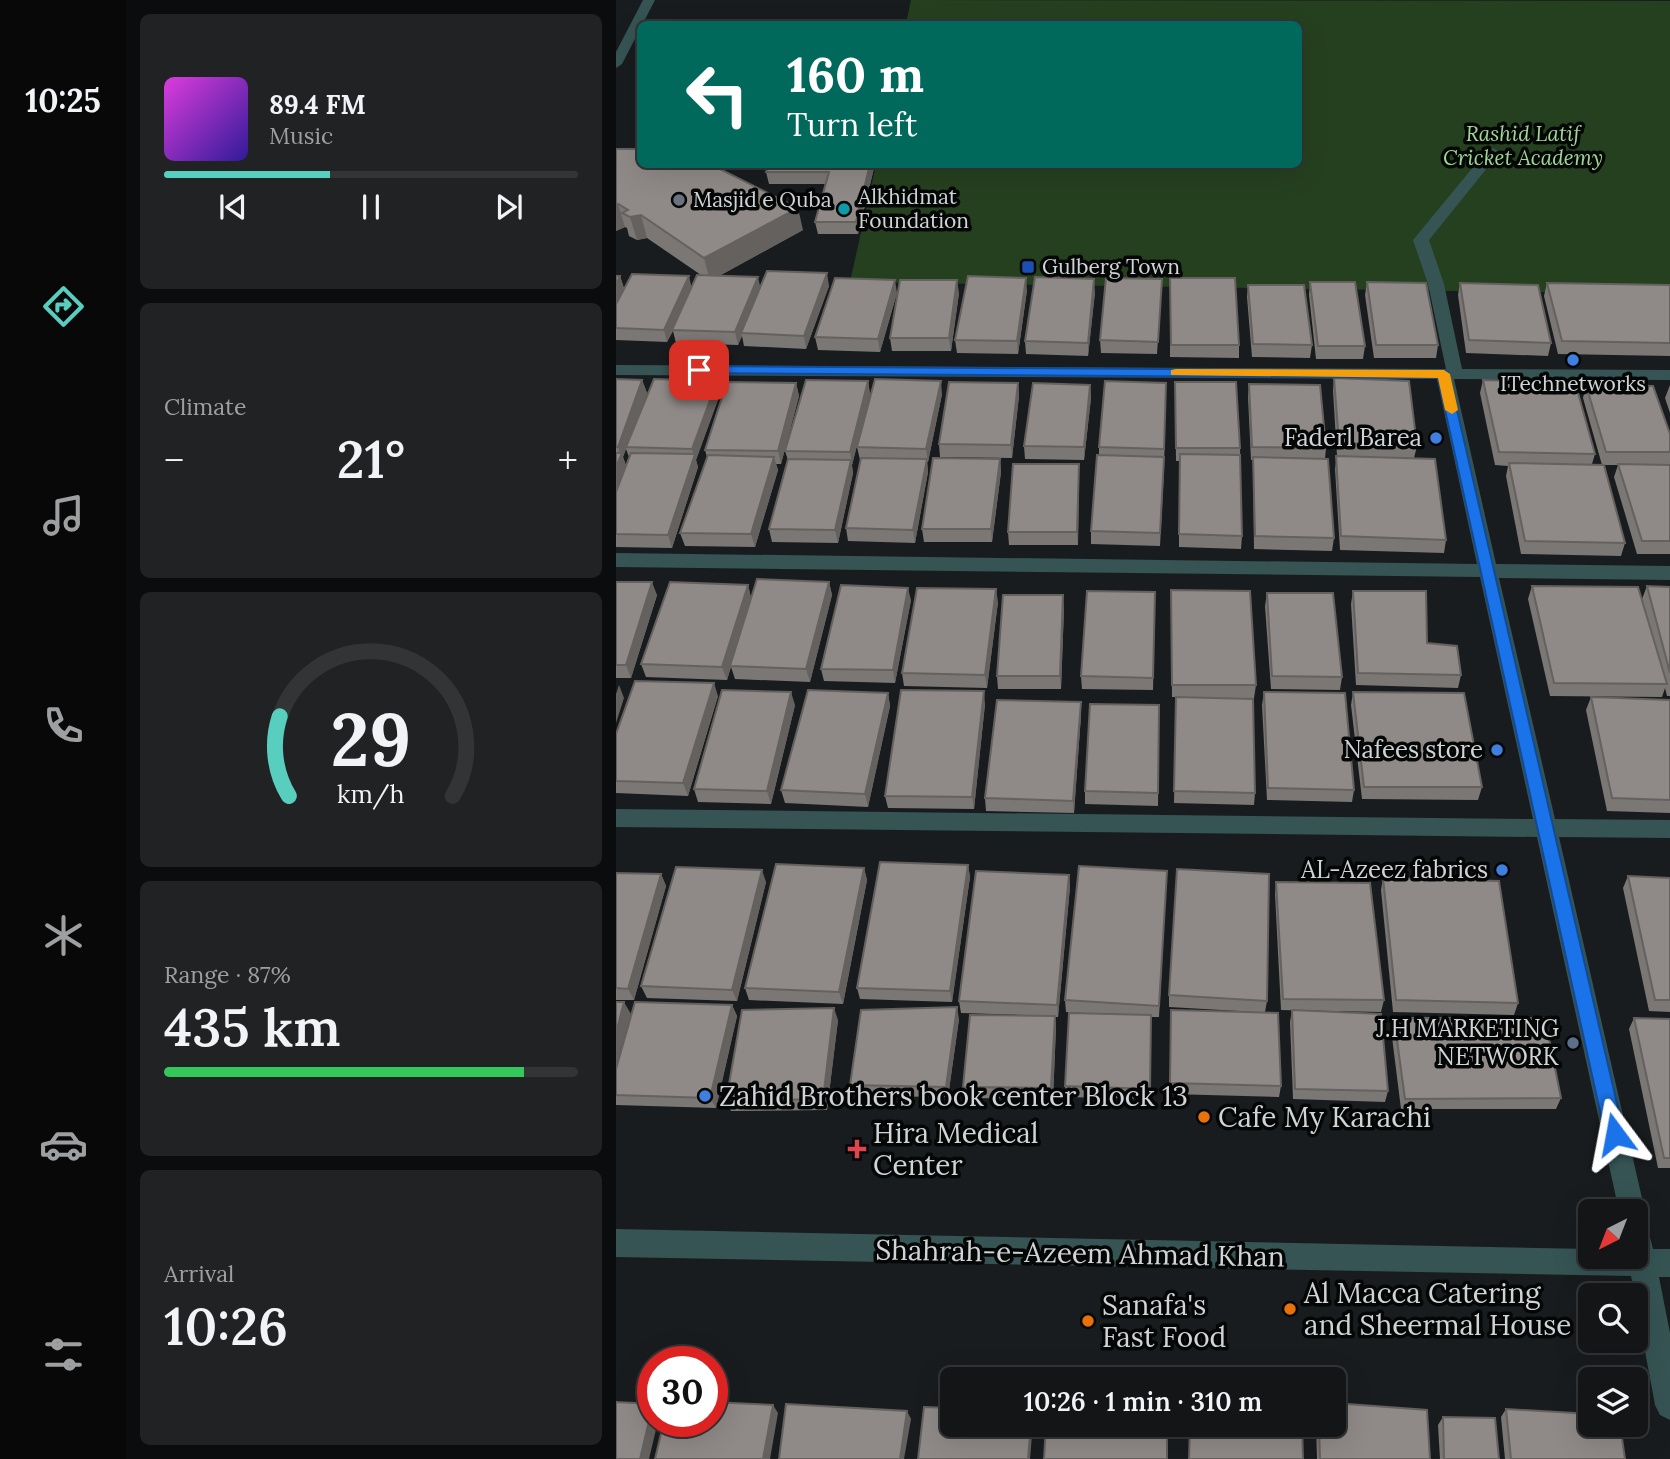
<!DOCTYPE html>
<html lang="en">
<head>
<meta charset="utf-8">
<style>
	:root { --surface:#131517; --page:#202224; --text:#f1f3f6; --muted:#9d9fa1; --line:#323436; --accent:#58cebf }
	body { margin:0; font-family:Lora,serif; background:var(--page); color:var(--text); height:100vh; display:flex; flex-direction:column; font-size:26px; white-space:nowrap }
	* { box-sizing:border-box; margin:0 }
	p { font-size:23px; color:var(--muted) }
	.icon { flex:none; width:38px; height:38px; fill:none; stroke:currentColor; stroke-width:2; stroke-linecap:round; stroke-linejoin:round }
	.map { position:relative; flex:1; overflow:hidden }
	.side { display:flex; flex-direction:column; gap:14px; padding:14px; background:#0a0c0d; width:490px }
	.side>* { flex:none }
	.top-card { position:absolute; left:21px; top:21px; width:665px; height:147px; border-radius:10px; box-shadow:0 7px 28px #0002,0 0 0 2px var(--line); background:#00695c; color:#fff; overflow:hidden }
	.needle { width:46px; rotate:222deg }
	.fabs { position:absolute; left:962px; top:1199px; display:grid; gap:14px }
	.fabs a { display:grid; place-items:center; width:70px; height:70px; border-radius:10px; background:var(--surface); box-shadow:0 7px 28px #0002,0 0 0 2px var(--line); font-size:35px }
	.speed { position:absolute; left:21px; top:1346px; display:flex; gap:14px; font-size:35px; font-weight:700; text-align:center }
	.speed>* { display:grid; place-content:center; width:91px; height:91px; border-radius:50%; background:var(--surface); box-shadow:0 7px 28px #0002,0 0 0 2px var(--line); line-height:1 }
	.speed .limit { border:10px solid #d22; background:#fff; color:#111 }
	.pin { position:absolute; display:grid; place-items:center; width:60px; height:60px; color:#fff; margin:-30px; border-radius:14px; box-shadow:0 4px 10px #0006 }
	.me { position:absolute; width:77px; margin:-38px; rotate:347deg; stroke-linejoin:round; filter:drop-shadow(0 0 5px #0008) }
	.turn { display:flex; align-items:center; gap:24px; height:147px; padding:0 35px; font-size:32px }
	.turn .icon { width:91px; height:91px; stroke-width:2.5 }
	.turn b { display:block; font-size:49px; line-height:60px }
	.big { font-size:52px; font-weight:600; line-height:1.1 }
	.side .card { flex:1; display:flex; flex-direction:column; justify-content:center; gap:10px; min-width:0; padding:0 24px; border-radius:10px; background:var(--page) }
	.side .dial { align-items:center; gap:0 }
	.dial svg { height:182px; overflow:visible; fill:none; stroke:var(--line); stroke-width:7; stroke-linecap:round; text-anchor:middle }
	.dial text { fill:var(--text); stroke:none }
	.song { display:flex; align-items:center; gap:21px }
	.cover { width:84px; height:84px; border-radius:10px; background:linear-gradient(135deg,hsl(300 70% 55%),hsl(250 70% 35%)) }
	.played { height:7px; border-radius:4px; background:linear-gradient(90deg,var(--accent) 40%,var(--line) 40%) }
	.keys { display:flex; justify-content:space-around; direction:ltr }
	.heat { display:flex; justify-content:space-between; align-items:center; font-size:38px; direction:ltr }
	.charge { height:10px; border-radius:5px; background:linear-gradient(90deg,#34c759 87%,var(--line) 0) }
	.trip { position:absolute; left:324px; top:1367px; width:406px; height:70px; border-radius:10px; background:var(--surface); box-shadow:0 7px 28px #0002,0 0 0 2px var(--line); font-weight:600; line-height:70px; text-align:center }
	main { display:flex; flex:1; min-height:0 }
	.tabs { display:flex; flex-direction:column; width:126px; justify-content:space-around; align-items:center; background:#080809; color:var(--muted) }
	.tabs .icon { width:49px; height:49px }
	.tabs .active { color:var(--accent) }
	.tabs b { font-size:32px; color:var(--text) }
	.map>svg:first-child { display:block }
</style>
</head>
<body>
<main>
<nav class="tabs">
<b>10:25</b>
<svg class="icon active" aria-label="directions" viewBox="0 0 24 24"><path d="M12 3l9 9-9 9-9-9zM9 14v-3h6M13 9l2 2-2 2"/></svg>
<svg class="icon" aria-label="music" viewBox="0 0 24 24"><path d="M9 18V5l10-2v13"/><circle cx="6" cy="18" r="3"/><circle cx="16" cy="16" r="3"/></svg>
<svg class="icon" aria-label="phone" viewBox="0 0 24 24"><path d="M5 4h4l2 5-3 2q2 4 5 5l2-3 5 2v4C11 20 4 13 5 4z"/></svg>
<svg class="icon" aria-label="climate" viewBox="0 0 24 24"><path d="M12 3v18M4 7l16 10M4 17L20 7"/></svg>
<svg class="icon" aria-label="car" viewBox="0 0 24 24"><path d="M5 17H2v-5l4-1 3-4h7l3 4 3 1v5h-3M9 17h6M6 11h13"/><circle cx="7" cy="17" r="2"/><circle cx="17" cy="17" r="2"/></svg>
<svg class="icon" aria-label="filters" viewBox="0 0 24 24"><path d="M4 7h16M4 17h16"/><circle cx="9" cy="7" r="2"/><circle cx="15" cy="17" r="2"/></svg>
</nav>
<section class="side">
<div class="card">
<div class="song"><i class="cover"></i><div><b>89.4 FM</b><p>Music</p></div></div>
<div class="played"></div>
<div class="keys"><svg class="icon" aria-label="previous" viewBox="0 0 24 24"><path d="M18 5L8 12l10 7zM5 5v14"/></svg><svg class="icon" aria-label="pause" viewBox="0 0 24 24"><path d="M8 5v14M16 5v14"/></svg><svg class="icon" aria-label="next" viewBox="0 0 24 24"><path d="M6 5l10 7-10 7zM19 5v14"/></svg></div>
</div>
<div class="card"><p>Climate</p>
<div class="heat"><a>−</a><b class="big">21°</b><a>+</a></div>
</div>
<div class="card dial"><svg viewBox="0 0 100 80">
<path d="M14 69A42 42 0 1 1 86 69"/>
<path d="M14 69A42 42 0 0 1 10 34" stroke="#58cebf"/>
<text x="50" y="56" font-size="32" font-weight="700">29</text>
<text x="50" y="72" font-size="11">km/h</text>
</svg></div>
<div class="card"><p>Range · 87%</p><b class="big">435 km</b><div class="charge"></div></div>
<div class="card"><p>Arrival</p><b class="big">10:26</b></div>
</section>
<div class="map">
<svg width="1054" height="1459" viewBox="0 0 1054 1459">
	<rect width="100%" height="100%" fill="#191c1f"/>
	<path fill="#25401f" d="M295 0 1054 1V294L234 282 260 165 682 164V24H290Z"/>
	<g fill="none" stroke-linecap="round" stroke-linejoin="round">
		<path fill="#355453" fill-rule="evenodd" d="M27 0H39L6 64 0 68V52Z
			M877 148 884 152 813 240 828 284 846 369 1054 370V380L838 379 880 564 1054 566V580L883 578 939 819 1054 820V838L943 837 1029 1211 1026 1220 1030 1222 1037 1249H1054V1277H1043L1054 1333V1420L1044 1415 1039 1405 1015 1276 0 1257V1229L975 1249V1256H1020V1211H1003L921 837 0 827V809L917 819 864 577 0 567V553L861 564 821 379 0 375V365L830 369 812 284 797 240 872 149Z"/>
	</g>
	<path fill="#7b7774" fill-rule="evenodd" d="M0 149 187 230 103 276 144 288 213 286 190 349 128 346 126 336 122 345 60 343 57 331 51 342 0 340V276H4L8 288 76 287 85 275 31 238 21 240 13 236 11 228 9 227 0 231Z
		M153 164H258V168L242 234H202L199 222 209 184H153L150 172Z
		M554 278 623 345V358L554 357Z
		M546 279 541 354 485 353 484 340Z
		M694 282 749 346 747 359H700L693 295Z
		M751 282 822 345 820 358H758L749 295Z
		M844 283 935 343 932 356 850 353 842 295Z
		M931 283 1054 285V356L942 354 928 296Z
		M632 285 696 345 694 358 636 357 631 297Z
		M411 290 402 354 341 353 339 340Z
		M479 292 472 356 410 354 409 341Z
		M281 293 264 352 202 350 199 337Z
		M343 293 335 351H276L274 338Z
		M718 378 801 446 798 458 830 540 828 553 724 550 719 469 721 456 717 391Z
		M0 379 26 380 31 393 21 420 101 381 104 394 80 460 82 467 56 548 0 547ZM10 449 13 457 10 465 7 457Z
		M867 380 979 454 976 464 986 465 967 398 970 385 1054 434V554H1021L998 477 1002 465H988L1009 543 1005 556 905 554 890 476 892 466 879 465 864 393Z
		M252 381 254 394 236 465 237 473 222 543 156 542 153 529 172 460 169 451Z
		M559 382 624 448 626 536 625 549 563 547V461H560Z
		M180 383 183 396 165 464H160L162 470 139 547 69 546 64 533 91 457 89 450Z
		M402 383 403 396 396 458 324 457 323 444Z
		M550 383 548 470 544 546 475 544V531L483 455V447Z
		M633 384 710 448 709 459 718 538 716 551 638 549 637 460H635L632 397Z
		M474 385 475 398 468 460 409 459 408 446Z
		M1054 385V413L1049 398Z
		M326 394 312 462H311L312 472 299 543 232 541 230 528 245 460H244L241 447Z
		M384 459 385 472 376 542H308L306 529Z
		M463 464 462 545H393L392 532Z
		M0 582 41 595 15 678H0Z
		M213 582 216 595 194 682 119 679 115 667 111 680 30 677 25 664 132 585 135 598Z
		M916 586 1026 599 1031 586 1054 587V696H1051L1049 688 1046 697 934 696 912 599Z
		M737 591 811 643 845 675 842 688 740 685 735 604Z
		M539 592 537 690 466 689 465 676Z
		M651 593 726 677 724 690 655 689 649 606Z
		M295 600 279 683 208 681 205 669Z
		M382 602 371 688 288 686 286 673Z
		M555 603 640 685 638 698H589L639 793 638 805 558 803 560 697H556Z
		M448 608 445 689H382L381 676Z
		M648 692 738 790 736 802 651 800 646 705Z
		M737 692 866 787 862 800 746 799 735 705Z
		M272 693 274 706 252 807 169 803 165 790Z
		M102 696 72 796 0 793V734Z
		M975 697 1054 700V813L991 811 970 710Z
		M369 704 358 809 272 808 269 796Z
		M179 705 155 804 82 802 78 789Z
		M543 705 542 806 469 804V791Z
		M465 715 458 813 370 811 369 798Z
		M352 865 354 877 336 1002 244 999 241 988Z
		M248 868 251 880 227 1004 133 1000 129 988Z
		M551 871 543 1017H535L534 1099 450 1097 449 1086 488 1014 450 1012 449 1000Z
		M0 873 45 874 50 886 18 1000H0Z
		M453 875 454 887 442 1017H439L440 1027 437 1099 349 1098 347 1087 409 1015 345 1013 343 1001Z
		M1012 876 1054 878V1012L1033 1011 1007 888Z
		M767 878 902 1003 898 1015 777 1012 765 890Z
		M150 882 121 1001 31 998 25 986Z
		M660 882 768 1000 765 1012 665 1010 659 894Z
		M553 995 651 1001 649 1012 665 1086 663 1097 554 1094 555 1010 640 1012 553 1007Z
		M116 1005 121 1016 100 1108 0 1105V1069Z
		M676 1010 772 1091 769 1102 677 1099 674 1022Z
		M778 1018 945 1098 940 1109H785L775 1029Z
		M1018 1018 1054 1019V1168H1042L1013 1029Z
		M343 1019 332 1097 238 1096 234 1085Z
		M222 1020 211 1110 115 1111 110 1101Z
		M890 1409 1009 1459H889L885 1417Z
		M827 1417 883 1459H824L822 1425Z
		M700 1424H718L814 1459H701Z"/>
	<path fill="#64615e" d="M254 164H258V168L242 234 240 222Z
		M2 204 9 227 0 231V205Z
		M182 208 187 230 94 281 88 258Z
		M25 215 31 238 21 240 14 217Z
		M211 273 213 286 190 349 188 336Z
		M4 276 8 289 0 307V285Z
		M73 276 76 289 51 342 48 330Z
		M142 277 145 290 125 333 126 336 122 345 119 332Z
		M410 278 411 290 402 354 401 341Z
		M478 279 479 292 472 356V343Z
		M279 280 281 293 264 352 262 339Z
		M341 280 343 293 335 351 333 338Z
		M26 380 31 393 11 447H10V449L7 457 10 466 0 491V467L5 456 2 447Z
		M101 381 104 394 80 460 82 467 56 548 52 535 78 456 76 449Z
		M252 381 254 394 236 465 234 452Z
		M325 381 326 394 312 462 310 449Z
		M180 383 183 396 165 464 162 451Z
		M402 383 403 396 396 458 395 445Z
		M474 385 475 398 468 460V447Z
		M158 457 162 470 139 547 135 534Z
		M311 459 312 472 299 543 297 530Z
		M384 459 385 472 376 542 375 529Z
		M235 460 237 473 222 543 219 530Z
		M463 464V477L462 545 461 532Z
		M36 582 41 595 15 678 10 665Z
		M213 582 216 595 194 682 190 669Z
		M132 585 135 598 111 680 106 667Z
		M292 588 295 600 279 683 277 670Z
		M380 589 382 602 371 688 369 675Z
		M447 595 448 608 445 689 444 676Z
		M98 683 102 696 72 796 67 783Z
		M3 685 8 698 0 723V694Z
		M368 691 369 704 358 809 356 797Z
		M175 692 179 705 155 804 151 791Z
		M272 693 274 706 252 807 249 794Z
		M465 702V715L458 813 457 801Z
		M352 865 354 877 336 1002 334 991Z
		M248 868 251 880 227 1004 223 992Z
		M146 870 150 882 121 1001 116 990Z
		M45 874 50 886 18 1000 12 989Z
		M453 875 454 887 442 1017 441 1005Z
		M8 1002 15 1014 0 1067V1033Z
		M116 1005 121 1016 100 1108 94 1098Z
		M341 1007 343 1019 332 1097 330 1087Z
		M218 1008 222 1020 211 1110 207 1099Z
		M439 1016 440 1027 437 1099 435 1088Z
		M157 1405 162 1413 154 1459H147Z
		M37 1406V1421H42L33 1459H24Z
		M291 1411 295 1419 288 1459H284Z
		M415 1424H417L414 1459H412Z"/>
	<path fill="#8f8a87" stroke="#64615e" stroke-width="2" d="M0 149H24V164H94L182 208 88 258 25 215 14 217 6 213 12 210 2 204 0 205Z
		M153 164H254L240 222H199L213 172H150Z
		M151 271 211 273 188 336 125 333Z
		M16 274 73 276 48 330 0 328V304Z
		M81 275 142 277 119 332 56 330Z
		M0 276H4L0 285Z
		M352 276 410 278 401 341 339 340Z
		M419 277 478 279 472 343 409 341Z
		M219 278 279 280 262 339 199 337Z
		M490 278 546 279 542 342 484 340Z
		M554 278H619L623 345H555Z
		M284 280H341L333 338H274Z
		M694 282H739L749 346H702Z
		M751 282 810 283 822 345H760Z
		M844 283 922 285 935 343 853 340Z
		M931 283 1054 285V343L946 341Z
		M632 285H688L696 345 637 344Z
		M718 378 793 381 801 446 723 443Z
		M0 379 26 380 2 447H0Z
		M38 379 101 381 76 449 10 447Z
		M259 379 325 381 310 449 241 447Z
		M190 380 252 381 234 452 169 451Z
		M867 380 959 382 979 454 883 452Z
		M489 381 550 383 548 449 483 447Z
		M111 382 180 383 162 451 89 450Z
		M333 382 402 383 395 445 323 444Z
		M559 382H620L624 448H560Z
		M417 383 474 385 468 447 408 446Z
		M633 384 704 385 710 448 636 447Z
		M970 385 1037 386 1054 434V452H990Z
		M0 453H6L0 467Z
		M15 453 79 454 52 535 0 534V492Z
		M564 454 624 455 626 536 563 534Z
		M92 455 158 457 135 534 64 533Z
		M481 455 548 457 544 533 475 531Z
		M720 456 819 459 830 540 725 536Z
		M637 457 712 459 718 538 639 536Z
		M245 458 311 459 297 530 230 528Z
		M317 458 384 459 375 529H306Z
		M172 459 235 460 219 530 153 529Z
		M893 463 988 465 1009 543 909 541Z
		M397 464H463L461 532H392Z
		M1002 464 1054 465V541H1026Z
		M141 579 213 582 190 669 114 666Z
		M0 582H36L10 665H0Z
		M54 582 132 585 106 667 25 664Z
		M225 585 292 588 277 670 205 669Z
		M916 586 1022 587 1051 684 938 683Z
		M1031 586 1054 587V673Z
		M301 588 380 589 369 675 286 673Z
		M555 590 634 591 640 685H556Z
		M471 591 539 592 537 678 465 676Z
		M737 591H810L811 643 841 646 845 675 742 673Z
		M651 593H717L726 677 656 676Z
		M387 595H447L444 676H381Z
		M19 681 98 683 67 783 0 781V734Z
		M106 690 175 692 151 791 78 789Z
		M192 690 272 693 249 794 165 790Z
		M285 690 368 691 356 797 269 796Z
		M648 692 729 693 738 790 652 788Z
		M737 692 848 693 866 787H748Z
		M560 697 637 699 639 793 558 791Z
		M975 697 1054 700V800L996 798Z
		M381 700 465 702 457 801 369 798Z
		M474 704 543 705 542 793 469 791Z
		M264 862 352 865 334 991 241 988Z
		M160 864 248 868 223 992 129 988Z
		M463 866 551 871 543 1006 449 1000Z
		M60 867 146 870 116 990 25 986Z
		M561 869 653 874 651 1001 553 995Z
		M360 871 453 875 441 1005 343 1001Z
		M0 873 45 874 12 989 0 988Z
		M1012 876 1054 878V1000H1039Z
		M767 878 883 881 902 1003 780 1000Z
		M660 882 754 883 768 1000 667 999Z
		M0 1002H8L0 1033Z
		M19 1002 116 1005 94 1098 0 1095V1069Z
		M341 1007 330 1087 234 1085 245 1010Z
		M218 1008 207 1099 110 1101 126 1010Z
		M555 1010 662 1013 665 1086 554 1083Z
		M676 1010 765 1014 772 1091 679 1089Z
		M453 1013 535 1015 534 1089 449 1086Z
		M354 1015 439 1016 435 1088 347 1087Z
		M778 1018H929L945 1098 789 1099Z
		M1018 1018 1054 1019V1158H1048Z
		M0 1402 37 1404 24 1459H0Z
		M96 1402 157 1405 147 1459H39L48 1421H96Z
		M718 1403 811 1410 814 1459H704L703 1424H718Z
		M170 1404 291 1411 284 1459H163Z
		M308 1407 336 1408V1424H415L412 1459H302Z
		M890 1409 975 1414V1424H1004L1009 1459H895Z
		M827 1417 879 1418 883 1459H828Z
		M430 1424H551V1459H428Z
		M574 1424H686L687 1459H573Z"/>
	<path fill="#1a73e8" stroke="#114b97" stroke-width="2" d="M83 366 832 371 1008 1134 1005 1141 999 1143 992 1141 989 1134 822 378 78 373 76 370Z"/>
	<path fill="#f59e0b" d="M560 369 828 370 834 374 842 410 836 414 829 410 822 378 555 375V370Z"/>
	<circle fill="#6b7280" stroke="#050707" stroke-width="2.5" cx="63" cy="200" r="7"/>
	<circle fill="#0f9aa8" stroke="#050707" stroke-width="2.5" cx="228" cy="209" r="7"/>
	<rect fill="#1a4fb4" stroke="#050707" stroke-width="2.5" x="405" y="260" width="14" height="14" rx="3.5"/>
	<g fill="#3f7fe0" stroke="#050707" stroke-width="2.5">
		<circle cx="957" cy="360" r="7"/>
		<circle cx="820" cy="438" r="7"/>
		<circle cx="881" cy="750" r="7"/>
		<circle cx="886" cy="870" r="7"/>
		<circle cx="89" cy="1096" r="7"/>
	</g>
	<circle fill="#5c6f8a" stroke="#050707" stroke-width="2.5" cx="957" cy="1043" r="7"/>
	<g fill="#e8710a" stroke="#050707" stroke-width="2.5">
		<circle cx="588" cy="1117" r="7"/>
		<circle cx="674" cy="1309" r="7"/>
		<circle cx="472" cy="1321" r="7"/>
	</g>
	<path fill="#e0444e" stroke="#050707" stroke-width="2.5" d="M237.5 1138.5h7v7h7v7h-7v7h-7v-7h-7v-7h7z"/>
	<g text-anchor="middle" stroke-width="7" stroke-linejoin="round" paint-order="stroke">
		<g font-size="21" font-style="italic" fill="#9ed892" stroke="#050707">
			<text x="907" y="141">Rashid Latif<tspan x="907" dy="24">Cricket Academy</tspan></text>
		</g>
		<g font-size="21" fill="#d1d4d6" stroke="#050707" text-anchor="start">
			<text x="242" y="204">Alkhidmat<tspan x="242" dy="24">Foundation</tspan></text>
			<text x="77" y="207">Masjid e Quba</text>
			<text x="426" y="274">Gulberg Town</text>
			<text x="957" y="391" text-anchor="middle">ITechnetworks</text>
		</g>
		<g font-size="24" fill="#d1d4d6" stroke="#050707" text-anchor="end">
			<text x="806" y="446">Faderl Barea</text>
			<text x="867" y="758">Nafees store</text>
			<text x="872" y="878">AL-Azeez fabrics</text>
			<text x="943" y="1037">J.H MARKETING<tspan x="943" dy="28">NETWORK</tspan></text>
		</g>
		<g font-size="28" fill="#d1d4d6" stroke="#050707" text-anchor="start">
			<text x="103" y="1106">Zahid Brothers book center Block 13</text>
			<text x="602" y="1127">Cafe My Karachi</text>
			<text x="257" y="1143">Hira Medical<tspan x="257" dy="32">Center</tspan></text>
			<text x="688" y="1303">Al Macca Catering<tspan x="688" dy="32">and Sheermal House</tspan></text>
			<text x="486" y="1315">Sanafa's<tspan x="486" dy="32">Fast Food</tspan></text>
		</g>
		<g font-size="28" fill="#d1d4d6" stroke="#050707">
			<text transform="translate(464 1253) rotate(1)" y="10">Shahrah-e-Azeem Ahmad Khan</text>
		</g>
	</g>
</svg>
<div class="fabs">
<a><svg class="needle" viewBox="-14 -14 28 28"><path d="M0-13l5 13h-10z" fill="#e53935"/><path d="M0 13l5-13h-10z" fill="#9d9fa1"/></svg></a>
<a><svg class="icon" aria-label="search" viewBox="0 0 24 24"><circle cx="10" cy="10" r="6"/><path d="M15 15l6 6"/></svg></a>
<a><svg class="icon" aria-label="layers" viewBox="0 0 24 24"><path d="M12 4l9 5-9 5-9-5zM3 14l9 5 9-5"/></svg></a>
</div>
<div class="speed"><div class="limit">30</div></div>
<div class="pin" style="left:83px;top:370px;background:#d93025"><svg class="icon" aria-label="arrive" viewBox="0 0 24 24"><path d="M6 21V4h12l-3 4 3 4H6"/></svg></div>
<svg class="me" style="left:999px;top:1134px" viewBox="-20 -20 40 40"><path d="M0-17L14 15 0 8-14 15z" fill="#1a73e8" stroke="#fff" stroke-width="4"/></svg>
<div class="trip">10:26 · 1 min · 310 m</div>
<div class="top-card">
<div class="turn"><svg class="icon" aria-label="left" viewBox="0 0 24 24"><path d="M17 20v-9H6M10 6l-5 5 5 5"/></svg><div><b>160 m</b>Turn left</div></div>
</div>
</div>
</main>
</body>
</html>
